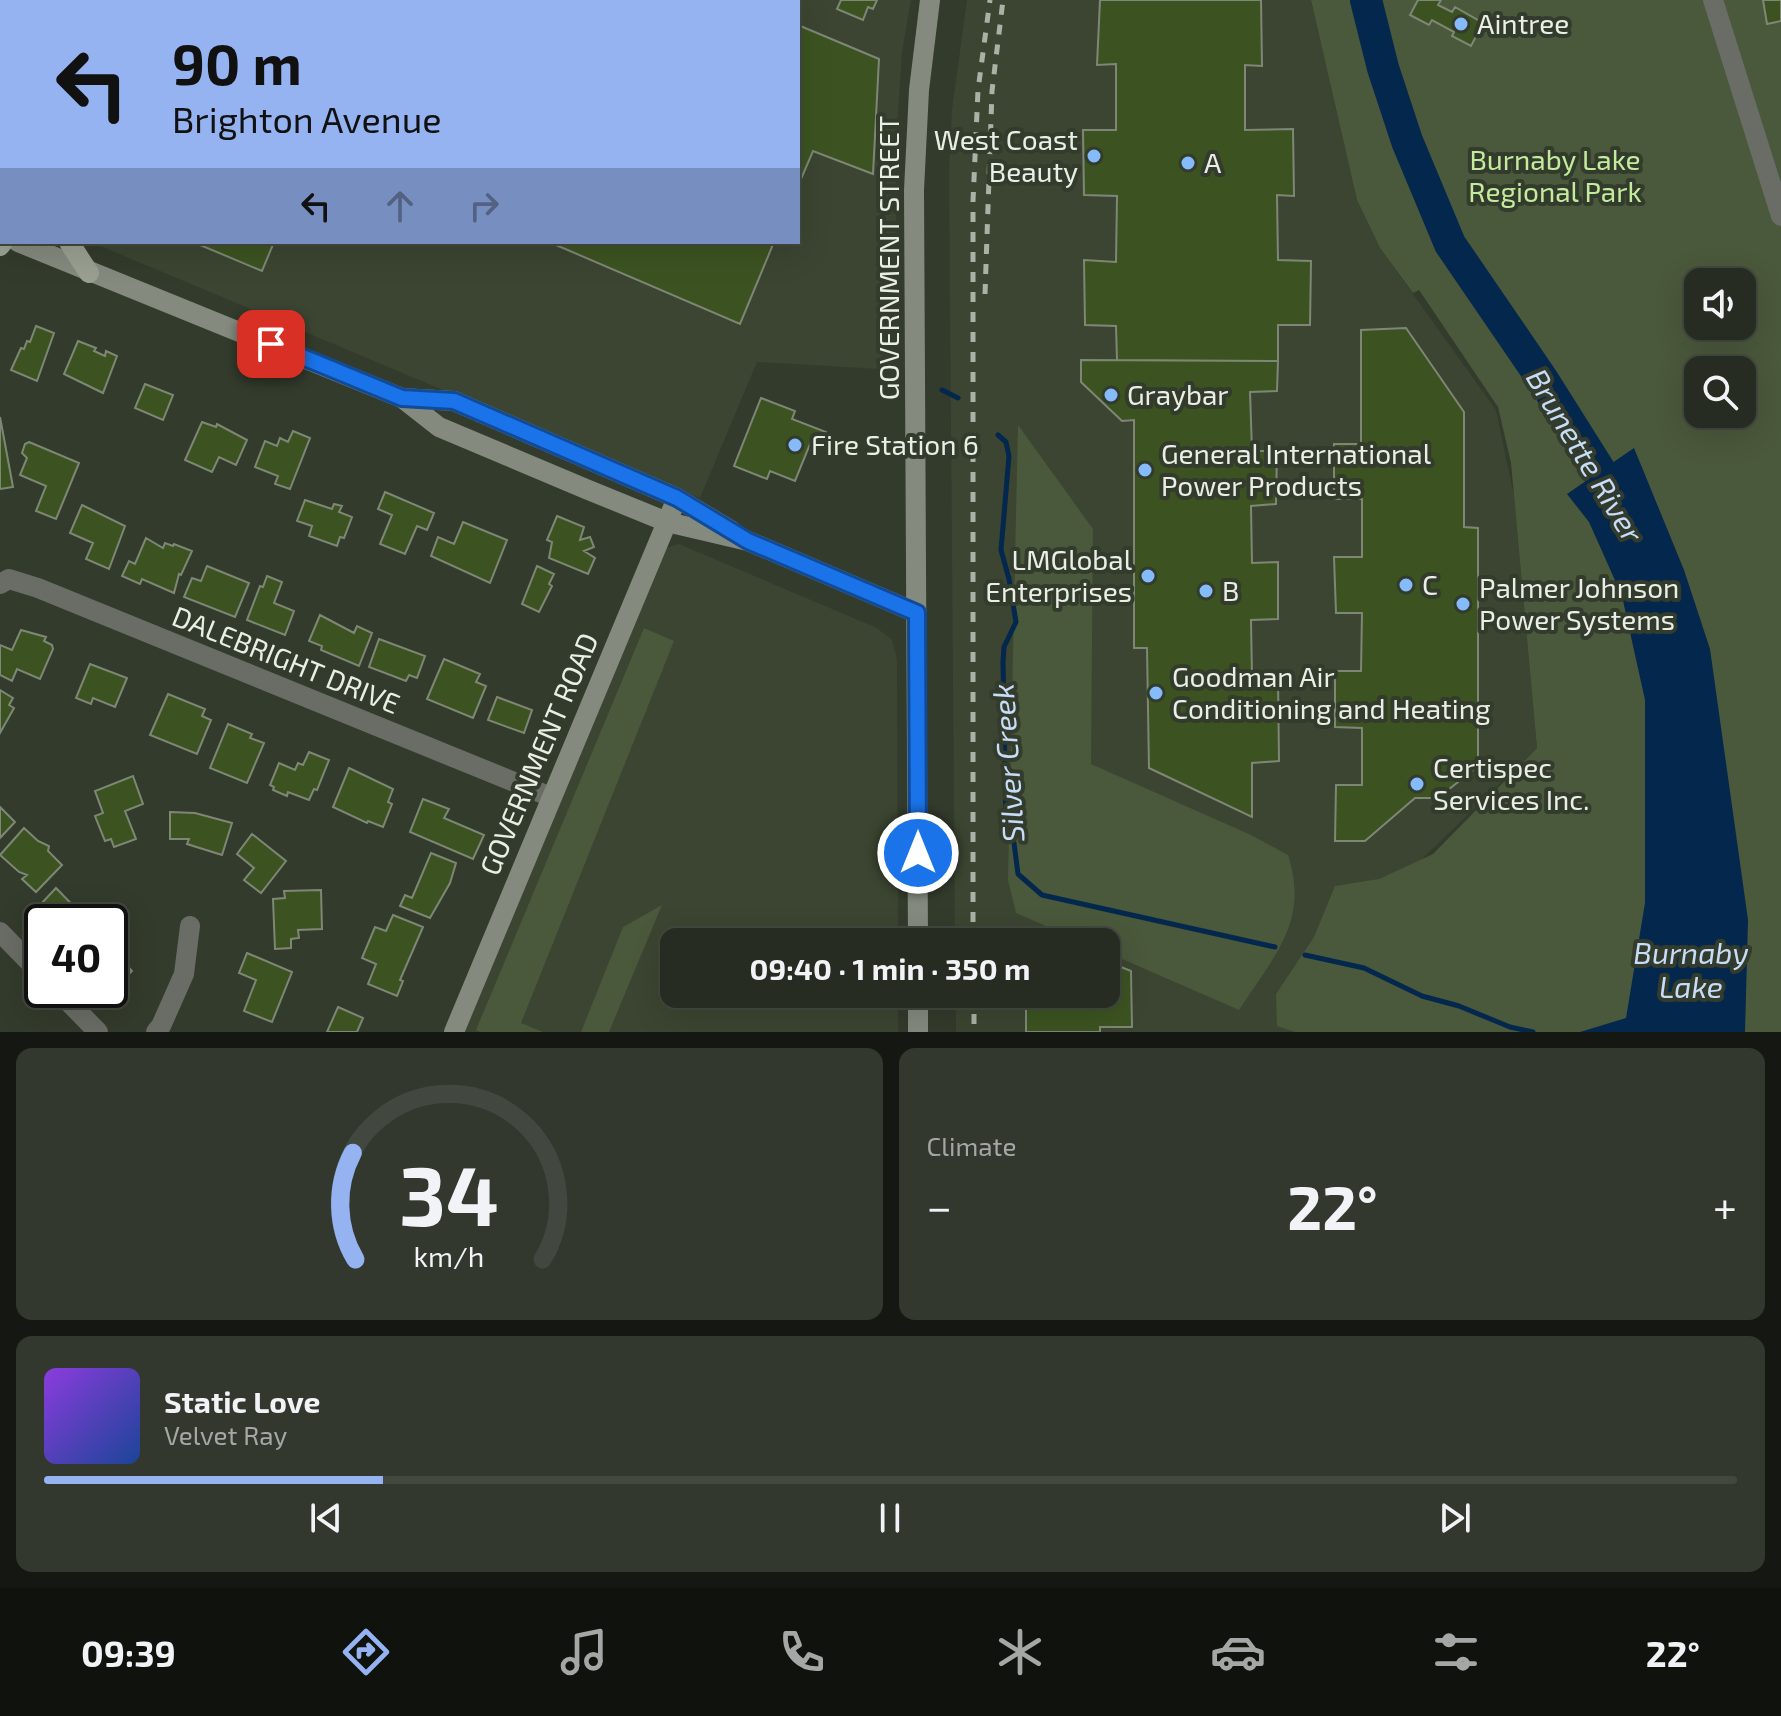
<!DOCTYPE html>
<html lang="en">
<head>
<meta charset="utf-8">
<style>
	:root { --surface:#262c21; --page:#32382e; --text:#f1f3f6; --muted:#a4a7a5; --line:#42483f; --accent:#95b2f1 }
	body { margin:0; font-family:"Exo 2",sans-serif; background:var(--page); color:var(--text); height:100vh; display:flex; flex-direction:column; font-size:30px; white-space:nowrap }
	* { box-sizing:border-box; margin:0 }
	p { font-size:26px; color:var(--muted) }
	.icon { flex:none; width:44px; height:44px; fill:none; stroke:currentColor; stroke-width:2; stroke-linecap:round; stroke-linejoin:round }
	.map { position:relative; height:1032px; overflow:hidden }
	.drawer { display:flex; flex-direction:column; gap:16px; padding:16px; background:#151812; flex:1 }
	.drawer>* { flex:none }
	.banner { position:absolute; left:0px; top:0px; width:800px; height:244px; box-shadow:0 8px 32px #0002,0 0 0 2px var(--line); background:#95b2f1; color:#111; overflow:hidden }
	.fabs { position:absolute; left:1684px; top:268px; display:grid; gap:16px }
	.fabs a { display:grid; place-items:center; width:72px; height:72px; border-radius:16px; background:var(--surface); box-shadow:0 8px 32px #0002,0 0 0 2px var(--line); font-size:40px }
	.speed { position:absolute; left:24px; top:904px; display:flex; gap:16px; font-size:40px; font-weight:700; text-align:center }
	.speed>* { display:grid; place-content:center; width:104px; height:104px; border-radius:50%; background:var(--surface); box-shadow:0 8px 32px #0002,0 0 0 2px var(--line); line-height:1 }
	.speed .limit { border:4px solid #111; border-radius:12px; background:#fff; color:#111 }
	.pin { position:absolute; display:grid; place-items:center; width:68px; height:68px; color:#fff; margin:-34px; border-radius:16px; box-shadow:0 4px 12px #0006 }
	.me { position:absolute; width:88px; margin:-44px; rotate:0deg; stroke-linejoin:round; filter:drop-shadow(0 0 6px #0008) }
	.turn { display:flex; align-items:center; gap:28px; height:168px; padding:0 40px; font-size:36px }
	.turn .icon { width:104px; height:104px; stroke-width:2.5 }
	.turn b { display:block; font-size:56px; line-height:68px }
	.lanes { display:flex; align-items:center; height:76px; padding:0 40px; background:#0003; justify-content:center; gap:40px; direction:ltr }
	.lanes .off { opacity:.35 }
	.big { font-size:60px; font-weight:700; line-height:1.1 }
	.drawer .tile { flex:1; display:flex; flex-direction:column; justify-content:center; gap:12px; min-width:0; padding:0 28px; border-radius:16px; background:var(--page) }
	.drawer .dial { align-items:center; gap:0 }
	.dial svg { height:208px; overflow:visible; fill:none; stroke:var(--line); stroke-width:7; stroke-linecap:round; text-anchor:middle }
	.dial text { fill:var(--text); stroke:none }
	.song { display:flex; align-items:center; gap:24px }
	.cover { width:96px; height:96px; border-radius:12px; background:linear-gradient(135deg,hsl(270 70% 55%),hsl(220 70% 35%)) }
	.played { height:8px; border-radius:4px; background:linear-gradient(90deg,var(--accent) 20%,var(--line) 20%) }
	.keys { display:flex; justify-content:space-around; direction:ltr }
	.heat { display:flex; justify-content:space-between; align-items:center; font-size:44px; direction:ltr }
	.drawer .tiles { flex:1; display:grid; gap:16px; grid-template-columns:1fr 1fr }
	.tile:last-child { grid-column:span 2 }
	.trip { position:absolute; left:660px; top:928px; width:460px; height:80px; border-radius:16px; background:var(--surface); box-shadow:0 8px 32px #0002,0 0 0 2px var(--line); font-weight:700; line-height:80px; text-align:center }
	.menu { display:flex; height:128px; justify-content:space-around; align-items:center; background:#0f120d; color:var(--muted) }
	.menu .icon { width:56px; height:56px }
	.menu .active { color:var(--accent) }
	.menu b { font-size:36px; color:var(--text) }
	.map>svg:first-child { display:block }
</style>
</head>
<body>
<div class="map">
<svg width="1781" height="1032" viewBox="0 0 1781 1032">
	<rect width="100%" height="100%" fill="#333b2c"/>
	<path fill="#3b4531" d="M188 0H911L902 52 896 145 897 370 757 362 700 498 91 242H798V2H187Z
		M967 0H1311L1357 200 1380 248 1496 410 1514 496 1537 748 1364 915 1354 1032H956V994H1106V942H955L949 171 952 109Z
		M679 544 877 628 892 640 897 659 898 942H674V994H898V1032H464L665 548Z"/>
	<path fill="#4a583b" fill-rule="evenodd" d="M1311 0H1781V1032H1295L1277 1026 1276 994 1314 937 1335 886 1379 879 1433 854 1537 748 1511 463 1498 407 1419 290 1413 293 1380 248 1357 200ZM1698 282H1742V326H1698ZM1698 370H1742V414H1698Z
		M1018 425 1093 529 1091 764 1251 835 1288 855C1310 922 1273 957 1239 1010L1106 952V942H1083L1016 913 1008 880Z
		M644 628 674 641 521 1023 543 1032H480L476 1030Z
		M662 905 609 1032H581L623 927Z"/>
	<path fill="#04274d" d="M1634 448 1684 570 1710 649 1748 920 1745 1032H1580L1626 1018 1645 903V700L1622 596 1589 522 1567 494Z"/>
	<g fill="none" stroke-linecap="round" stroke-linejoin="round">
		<path stroke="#04274d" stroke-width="5" d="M942 390 958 398
			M998 435 1006 442 1009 456 1001 550 1009 579 1016 622 1004 647 1003 662 1006 826 1014 843 1018 874 1042 895 1275 947
			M1305 955 1364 968 1422 996 1459 1006 1510 1027 1533 1032"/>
		<path stroke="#04274d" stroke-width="32" d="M1366 0 1383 68 1407 141 1450 244 1543 380 1623 507"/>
	</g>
	<path fill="#3c5321" stroke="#7e8776" stroke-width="2" d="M476 0H738L743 2H475Z
		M841 0H877L873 9 868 7 863 20 837 9Z
		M1100 0H1261L1262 66 1245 65V130L1293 129 1294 196 1277 195 1278 260 1311 261 1310 325H1278V361L1117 360 1116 326 1085 325 1084 260 1116 262 1117 196 1084 195 1083 130H1116V64L1097 65Z
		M1418 0H1441L1438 5 1452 12 1455 7 1483 23 1471 46 1452 36 1454 32 1432 20 1429 25 1410 15Z
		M1763 0H1781V21L1767 24Z
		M798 25 879 59 873 174 813 151 798 186Z
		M2 52V139L0 142V55Z
		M193 242H274L262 271Z
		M549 242H774L740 324Z
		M36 326 54 333 37 381 11 370 21 348 24 349 27 341 30 342Z
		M1406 328 1464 412V527L1478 528V766L1438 798H1415L1365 841H1335L1336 785H1362V728L1335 727V671H1361L1362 613H1336L1334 557H1362V499H1334V444H1361V330Z
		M78 341 96 348 94 351 105 356 106 351 117 356 103 393 64 374Z
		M1081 360 1278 361 1277 391 1250 392 1252 451H1277L1276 504 1251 506 1252 563 1278 562V619L1251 620 1252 677 1278 678 1279 761 1252 763V817L1149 768 1147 648H1134V420L1122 421 1081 382Z
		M1748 370 1754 389 1742 393V372Z
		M145 384 173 395 163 420 135 408Z
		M761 398 795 411 792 419 826 432 822 443 812 439 795 481 770 471 767 479 734 466Z
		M0 417 13 487 0 489Z
		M202 422 216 427 217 424 247 440 236 465 219 457 212 472 185 460Z
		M293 431 310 438 290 489 275 484 278 476 255 467 265 441 277 446 280 438 288 442Z
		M29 442 79 463 56 519 36 511 46 486 20 475 27 458 22 453 25 444Z
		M385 492 434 513 427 530 417 526 405 554 380 544 392 515 378 509Z
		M305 500 332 509 334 504 342 506 339 512 352 517 344 538 340 537 337 546 309 536 312 526 297 521Z
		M82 505 125 526 109 569 86 559 93 543 70 533Z
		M557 516 584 527 580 540 590 537 594 547 584 551 595 558 588 574 549 558 552 542 547 540Z
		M463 522 507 540 490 583 431 556 438 537 454 544Z
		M146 538 163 548 165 543 173 546 174 544 192 551 181 575 179 574 174 593 142 579 140 584 122 576 129 561 135 564Z
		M207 566 249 583 235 617 184 597 192 578 201 581Z
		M537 566 554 574 549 584 552 586 539 612 522 604Z
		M267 576 282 582 274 603 294 611 285 635 247 620 260 586 263 587Z
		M320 615 354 633 357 626 372 633 359 666 321 650 322 646 309 641Z
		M21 630 46 637 44 641 52 645 53 649 40 679 17 669 12 681 0 675V645L12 650Z
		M379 639 425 656 417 678 409 675 406 681 369 667Z
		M444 659 480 674 476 682 486 686 473 718 427 699Z
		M90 664 127 678 115 707 93 698 91 704 76 698Z
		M0 690 13 698 9 705 14 708 0 733Z
		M168 694 205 709 202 716 211 720 197 754 150 735Z
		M497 697 532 710 524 733 488 720Z
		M228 724 252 734 250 738 264 743 247 783 210 768Z
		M309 752 329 760 317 790 314 789 309 800 288 792 287 796 273 790 274 787 270 785 279 763 295 770 298 763 303 765Z
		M349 768 393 789 388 802 392 804 383 827 368 821 367 823 333 807Z
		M133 776 143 804 125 811 136 839 114 847 111 839 105 841 95 816 103 813 95 791Z
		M423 799 449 809 444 818 484 835 473 859 410 832Z
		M0 807 15 822 0 838Z
		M170 812 195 813 232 823 222 855 187 844 189 839H170Z
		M24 828 38 841 49 846 48 851 62 865 36 892 22 879 27 875 19 872 0 855Z
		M252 834 286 861 261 893 244 880 254 868 237 854Z
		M431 853 456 863 450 883 430 918 400 906 405 895 412 898Z
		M56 888 87 920 86 922H55L39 906Z
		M321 890 322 929 298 930 299 938 291 939V948L275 949 273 899 285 898 284 891Z
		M393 915 423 927 400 980 403 981 397 996 368 984 376 964 362 958 375 927 386 931Z
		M110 933 129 952 121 959 132 971 119 984 110 975Z
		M247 953 292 972 272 1022 244 1011 256 980 239 973Z
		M1106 961 1131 971 1132 1027H1100V1032H1026V994H1106Z
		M338 1007 363 1018 357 1032H327Z"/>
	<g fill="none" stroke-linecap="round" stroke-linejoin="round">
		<path stroke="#696d65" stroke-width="20" d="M1713 0 1781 216
			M0 584 9 579 38 588 551 797
			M0 932 42 975
			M57 990 98 1032
			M156 1032 161 1026 184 974 190 926"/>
		<path stroke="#848a7e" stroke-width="20" d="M0 230 2 232
			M18 242 402 398 439 427 586 489 667 522 748 541 917 613
			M402 398 454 401 677 498 732 531
			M918 942 914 190 919 90 930 0
			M918 994V1032
			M454 1032 677 498"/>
		<path stroke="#99a091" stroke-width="20" d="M131 2 132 0
			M167 2 169 0
			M0 193 2 190
			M69 242 89 273
			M0 246 3 242"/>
		<path stroke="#abb1a6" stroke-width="5" stroke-dasharray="10 10" stroke-linecap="butt" d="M44 2 45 0
			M75 2 77 0
			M0 69 2 66
			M0 112 2 109
			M985 294 992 91 1003 0
			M973 942V201L978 90 990 0
			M974 994V1032"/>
	</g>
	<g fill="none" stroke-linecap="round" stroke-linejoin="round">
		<defs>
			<path id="route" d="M271 344 402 398 454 401 677 498 748 541 917 613 918 853"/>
		</defs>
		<use href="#route" stroke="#114b97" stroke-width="20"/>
		<use href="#route" stroke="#1a73e8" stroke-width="14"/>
	</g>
	<g fill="#85bbfb" stroke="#333b2c" stroke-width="3">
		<circle cx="1461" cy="24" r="8"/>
		<circle cx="1094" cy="156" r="8"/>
		<circle cx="1188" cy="163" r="8"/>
		<circle cx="1111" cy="395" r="8"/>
		<circle cx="795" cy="445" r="8"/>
		<circle cx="1145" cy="470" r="8"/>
		<circle cx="1148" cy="576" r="8"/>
		<circle cx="1406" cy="585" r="8"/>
		<circle cx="1206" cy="591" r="8"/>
		<circle cx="1463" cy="604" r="8"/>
		<circle cx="1156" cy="693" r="8"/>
		<circle cx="1417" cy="784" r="8"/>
	</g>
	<g text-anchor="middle" stroke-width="8" stroke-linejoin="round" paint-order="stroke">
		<g font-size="28" fill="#eaefe6" stroke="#333b2c" text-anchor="start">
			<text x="1477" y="34">Aintree</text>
			<text x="1078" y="150" text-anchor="end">West Coast<tspan x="1078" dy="32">Beauty</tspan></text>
			<text x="1204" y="173">A</text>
			<text x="1127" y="405">Graybar</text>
			<text x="811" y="455">Fire Station 6</text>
			<text x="1161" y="464">General International<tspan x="1161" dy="32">Power Products</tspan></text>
			<text x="1132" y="570" text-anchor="end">LMGlobal<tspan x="1132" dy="32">Enterprises</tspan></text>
			<text x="1422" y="595">C</text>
			<text x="1479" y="598">Palmer Johnson<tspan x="1479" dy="32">Power Systems</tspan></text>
			<text x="1222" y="601">B</text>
			<text x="1172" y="687">Goodman Air<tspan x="1172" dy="32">Conditioning and Heating</tspan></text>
			<text x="1433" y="778">Certispec<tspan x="1433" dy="32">Services Inc.</tspan></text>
		</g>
		<g font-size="28" fill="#c4eb9d" stroke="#333b2c">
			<text x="1555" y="170">Burnaby Lake<tspan x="1555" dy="32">Regional Park</tspan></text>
		</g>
		<g font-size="28" fill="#eaefe6" stroke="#333b2c">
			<text transform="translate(889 258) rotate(-90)" y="10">GOVERNMENT STREET</text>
			<text transform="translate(286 660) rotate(22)" y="10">DALEBRIGHT DRIVE</text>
			<text transform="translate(539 754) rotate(-67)" y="10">GOVERNMENT ROAD</text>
		</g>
		<g font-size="30" font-style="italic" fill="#c6dcf7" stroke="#333b2c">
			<text transform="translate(1584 456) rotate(59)" y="10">Brunette River</text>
			<text transform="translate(1009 763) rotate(-94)" y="10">Silver Creek</text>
			<text x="1691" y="964">Burnaby<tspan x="1691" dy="34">Lake</tspan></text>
		</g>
	</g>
</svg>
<div class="fabs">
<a><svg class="icon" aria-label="sound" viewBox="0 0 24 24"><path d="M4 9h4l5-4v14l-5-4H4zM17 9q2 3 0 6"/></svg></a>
<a><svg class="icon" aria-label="search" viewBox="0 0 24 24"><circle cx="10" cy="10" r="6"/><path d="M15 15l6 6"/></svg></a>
</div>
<div class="speed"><div class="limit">40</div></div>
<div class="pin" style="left:271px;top:344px;background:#d93025"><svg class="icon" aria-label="arrive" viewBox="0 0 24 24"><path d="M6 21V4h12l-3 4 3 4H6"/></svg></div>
<svg class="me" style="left:918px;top:853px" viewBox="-20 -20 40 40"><circle r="17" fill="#1a73e8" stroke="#fff" stroke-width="3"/><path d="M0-11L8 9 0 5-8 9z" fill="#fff"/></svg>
<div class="trip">09:40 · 1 min · 350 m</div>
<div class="banner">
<div class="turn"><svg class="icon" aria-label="left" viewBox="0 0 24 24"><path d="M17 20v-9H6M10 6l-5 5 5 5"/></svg><div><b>90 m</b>Brighton Avenue</div></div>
<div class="lanes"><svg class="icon" aria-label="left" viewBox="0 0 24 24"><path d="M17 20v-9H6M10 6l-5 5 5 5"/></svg><svg class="icon off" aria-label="ahead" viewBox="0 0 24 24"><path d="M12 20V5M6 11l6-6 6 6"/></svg><svg class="icon off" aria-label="right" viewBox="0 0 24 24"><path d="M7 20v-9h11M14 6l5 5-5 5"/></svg></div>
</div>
</div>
<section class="drawer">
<div class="tiles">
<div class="tile dial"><svg viewBox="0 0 100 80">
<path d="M14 69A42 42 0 1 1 86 69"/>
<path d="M14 69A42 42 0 0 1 13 28" stroke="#95b2f1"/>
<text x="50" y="56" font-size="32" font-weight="700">34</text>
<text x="50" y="72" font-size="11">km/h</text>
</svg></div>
<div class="tile"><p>Climate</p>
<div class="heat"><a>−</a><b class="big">22°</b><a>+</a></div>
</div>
<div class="tile">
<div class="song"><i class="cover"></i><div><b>Static Love</b><p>Velvet Ray</p></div></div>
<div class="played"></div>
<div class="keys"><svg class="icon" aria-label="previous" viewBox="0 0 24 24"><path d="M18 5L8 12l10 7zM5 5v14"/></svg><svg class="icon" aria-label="pause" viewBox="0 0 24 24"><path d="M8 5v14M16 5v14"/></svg><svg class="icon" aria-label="next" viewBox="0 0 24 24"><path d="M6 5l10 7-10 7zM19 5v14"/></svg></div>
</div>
</div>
</section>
<nav class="menu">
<b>09:39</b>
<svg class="icon active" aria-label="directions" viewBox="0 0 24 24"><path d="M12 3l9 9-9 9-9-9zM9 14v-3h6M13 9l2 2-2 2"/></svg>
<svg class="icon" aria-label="music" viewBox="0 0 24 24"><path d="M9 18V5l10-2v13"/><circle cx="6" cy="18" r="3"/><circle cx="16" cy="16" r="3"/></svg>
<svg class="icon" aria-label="phone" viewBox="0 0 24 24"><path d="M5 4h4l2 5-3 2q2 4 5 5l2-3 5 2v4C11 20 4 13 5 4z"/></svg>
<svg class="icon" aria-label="climate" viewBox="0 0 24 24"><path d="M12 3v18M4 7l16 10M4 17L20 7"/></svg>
<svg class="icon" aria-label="car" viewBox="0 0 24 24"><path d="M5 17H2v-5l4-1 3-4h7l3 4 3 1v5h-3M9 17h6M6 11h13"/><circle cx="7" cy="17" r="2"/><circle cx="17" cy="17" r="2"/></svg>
<svg class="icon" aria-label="filters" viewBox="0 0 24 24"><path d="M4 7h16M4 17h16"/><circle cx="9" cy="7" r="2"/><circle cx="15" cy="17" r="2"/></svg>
<b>22°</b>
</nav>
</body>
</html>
